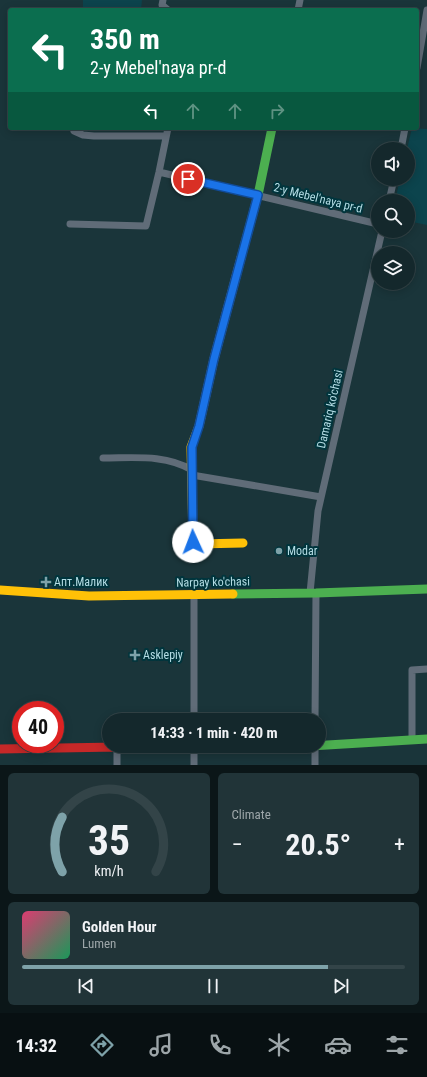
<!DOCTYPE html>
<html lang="en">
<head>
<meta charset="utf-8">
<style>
	:root { --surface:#14282c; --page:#213438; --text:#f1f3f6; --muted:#9da6a9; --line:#334448; --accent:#7ea2a9 }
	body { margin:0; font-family:"Roboto Condensed",sans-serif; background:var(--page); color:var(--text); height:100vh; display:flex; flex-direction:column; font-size:15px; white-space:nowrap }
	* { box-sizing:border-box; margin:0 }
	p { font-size:13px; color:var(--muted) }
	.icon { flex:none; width:22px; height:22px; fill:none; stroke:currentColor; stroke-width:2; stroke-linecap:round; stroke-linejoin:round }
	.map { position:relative; height:765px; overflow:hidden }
	.drawer { display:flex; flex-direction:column; gap:8px; padding:8px; background:#0b1618; flex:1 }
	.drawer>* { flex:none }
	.guide { position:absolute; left:8px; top:8px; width:411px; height:122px; border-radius:4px; box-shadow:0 2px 10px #0003,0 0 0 1px var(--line); background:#0b6e4f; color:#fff; overflow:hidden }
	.tools { position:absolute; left:371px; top:142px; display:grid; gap:8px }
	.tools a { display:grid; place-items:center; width:44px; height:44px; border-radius:50%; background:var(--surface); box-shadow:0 2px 10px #0003,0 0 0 1px var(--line); font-size:20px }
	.speed { position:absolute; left:12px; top:701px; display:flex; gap:8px; font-size:20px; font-weight:700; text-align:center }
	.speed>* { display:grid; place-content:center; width:52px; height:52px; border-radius:50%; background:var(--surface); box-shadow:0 2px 10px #0003,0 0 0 1px var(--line); line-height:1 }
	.speed .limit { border:6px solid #d22; background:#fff; color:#111 }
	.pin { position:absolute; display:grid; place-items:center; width:34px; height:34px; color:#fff; margin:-17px; border:2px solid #fff; border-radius:50%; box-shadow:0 1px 4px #0007 }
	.me { position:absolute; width:44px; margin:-22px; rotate:358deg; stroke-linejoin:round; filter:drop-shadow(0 0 3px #0008) }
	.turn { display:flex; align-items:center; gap:14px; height:84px; padding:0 16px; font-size:18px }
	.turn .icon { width:52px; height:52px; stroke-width:2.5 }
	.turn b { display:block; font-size:28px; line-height:34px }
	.lanes { display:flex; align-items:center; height:38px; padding:0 16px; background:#0003; justify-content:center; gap:20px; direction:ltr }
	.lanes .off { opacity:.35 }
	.big { font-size:30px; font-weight:700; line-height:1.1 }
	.drawer .widget { flex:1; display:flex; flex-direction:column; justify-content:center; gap:6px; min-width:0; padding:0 14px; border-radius:6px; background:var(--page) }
	.drawer .dial { align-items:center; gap:0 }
	.dial svg { height:104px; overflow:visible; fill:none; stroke:var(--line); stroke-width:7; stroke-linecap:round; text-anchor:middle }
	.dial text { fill:var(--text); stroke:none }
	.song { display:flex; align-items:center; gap:12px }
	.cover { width:48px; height:48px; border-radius:6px; background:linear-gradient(135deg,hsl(340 70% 55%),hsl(150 70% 35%)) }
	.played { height:4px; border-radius:2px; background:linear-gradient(90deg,var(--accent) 80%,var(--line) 80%) }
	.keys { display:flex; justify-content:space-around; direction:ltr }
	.heat { display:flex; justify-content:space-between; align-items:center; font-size:22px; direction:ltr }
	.drawer .tiles { flex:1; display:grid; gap:8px; grid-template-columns:1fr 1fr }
	.widget:last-child { grid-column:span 2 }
	.trip { position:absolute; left:102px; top:713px; width:224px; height:40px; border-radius:20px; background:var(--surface); box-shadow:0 2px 10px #0003,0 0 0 1px var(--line); font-weight:700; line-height:40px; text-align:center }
	.menu { display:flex; height:64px; justify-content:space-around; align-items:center; background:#081012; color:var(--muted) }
	.menu .icon { width:28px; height:28px }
	.menu .active { color:var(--accent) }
	.menu b { font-size:18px; color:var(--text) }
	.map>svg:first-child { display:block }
</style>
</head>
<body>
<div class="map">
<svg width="427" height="765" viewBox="0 0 427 765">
	<rect width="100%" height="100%" fill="#1a353a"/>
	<path fill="#0c444d" d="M83 0H142L141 10H83Z
		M412 128 427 129V225L408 221V201H395L400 179H408L407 149Z"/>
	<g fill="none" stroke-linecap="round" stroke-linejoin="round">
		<path stroke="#606c78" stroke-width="7" d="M163 0 162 5 168 10
			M298 10 300 0
			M417 68 427 10
			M74 131 83 135 94 136H165
			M401 149 405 128
			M159 172 378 224
			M389 201 394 179
			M70 224 146 226 159 172 168 128
			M103 458C134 458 165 454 192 470
			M192 475 321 497
			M310 593 318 511 382 231
			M194 595V720
			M315 720 316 593
			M412 739V670L427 669
			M315 746V765
			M117 765V747
			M194 765V746"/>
		<path stroke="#4caf50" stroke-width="9" d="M241 258 258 195 272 128
			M233 594 316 593 427 589
			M294 747 427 739"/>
		<path stroke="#ffc107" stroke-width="9" d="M241 258 214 359 199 426 191 447 193 542 197 544 243 543
			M0 590 89 596 233 594"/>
		<path stroke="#c62828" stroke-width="9" d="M0 749 117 747 194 749 294 747"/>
	</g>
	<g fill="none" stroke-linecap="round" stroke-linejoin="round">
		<defs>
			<path id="route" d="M188 179 258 195 214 359 199 426 192 447 193 542"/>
		</defs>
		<use href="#route" stroke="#114b97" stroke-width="10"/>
		<use href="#route" stroke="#1a73e8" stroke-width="7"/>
	</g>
	<g fill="#7ea2a9" stroke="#00353d" stroke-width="1.5">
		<circle cx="279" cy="551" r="4"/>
		<path d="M44 576h4v4h4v4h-4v4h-4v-4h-4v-4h4z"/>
		<path d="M133 649h4v4h4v4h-4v4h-4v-4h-4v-4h4z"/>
	</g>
	<g text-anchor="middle" stroke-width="4" stroke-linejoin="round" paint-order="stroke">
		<g font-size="12" fill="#b4dde5" stroke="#00353d">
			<text transform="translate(318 198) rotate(14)" y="4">2-y Mebel'naya pr-d</text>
			<text transform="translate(330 409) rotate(-77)" y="4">Damariq ko'chasi</text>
			<text transform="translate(213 582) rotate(-1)" y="4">Narpay ko'chasi</text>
		</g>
		<g font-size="12" fill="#b4dde5" stroke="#00353d" text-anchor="start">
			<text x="287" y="555">Modar</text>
			<text x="54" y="586">Апт.Малик</text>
			<text x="143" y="659">Asklepiy</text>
		</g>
	</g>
</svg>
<div class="tools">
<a><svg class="icon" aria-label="sound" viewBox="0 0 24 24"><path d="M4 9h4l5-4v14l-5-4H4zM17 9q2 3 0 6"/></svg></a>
<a><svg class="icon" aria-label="search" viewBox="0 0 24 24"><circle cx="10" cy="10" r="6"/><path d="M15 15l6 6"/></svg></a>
<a><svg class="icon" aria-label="layers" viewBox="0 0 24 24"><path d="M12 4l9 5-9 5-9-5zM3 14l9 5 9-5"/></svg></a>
</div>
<div class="speed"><div class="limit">40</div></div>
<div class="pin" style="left:188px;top:179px;background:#d93025"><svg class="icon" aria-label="arrive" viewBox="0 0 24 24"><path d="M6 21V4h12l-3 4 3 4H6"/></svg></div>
<svg class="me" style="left:193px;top:542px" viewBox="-20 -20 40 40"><circle r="19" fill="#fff"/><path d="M0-13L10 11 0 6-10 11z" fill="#1a73e8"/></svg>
<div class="trip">14:33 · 1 min · 420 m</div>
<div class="guide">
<div class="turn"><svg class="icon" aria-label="left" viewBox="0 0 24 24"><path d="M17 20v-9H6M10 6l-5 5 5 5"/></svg><div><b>350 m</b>2-y Mebel'naya pr-d</div></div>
<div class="lanes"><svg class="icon" aria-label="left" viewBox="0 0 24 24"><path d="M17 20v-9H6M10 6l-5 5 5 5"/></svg><svg class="icon off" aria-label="ahead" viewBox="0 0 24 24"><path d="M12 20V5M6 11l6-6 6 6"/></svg><svg class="icon off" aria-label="ahead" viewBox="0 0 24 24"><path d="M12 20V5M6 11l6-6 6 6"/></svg><svg class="icon off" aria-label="right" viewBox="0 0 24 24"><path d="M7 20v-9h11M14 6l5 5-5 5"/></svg></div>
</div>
</div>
<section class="drawer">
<div class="tiles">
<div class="widget dial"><svg viewBox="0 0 100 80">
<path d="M14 69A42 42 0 1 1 86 69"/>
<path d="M14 69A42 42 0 0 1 14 27" stroke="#7ea2a9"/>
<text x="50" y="56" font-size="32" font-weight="700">35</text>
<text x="50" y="72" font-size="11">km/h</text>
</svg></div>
<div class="widget"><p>Climate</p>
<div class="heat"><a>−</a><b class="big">20.5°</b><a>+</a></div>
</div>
<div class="widget">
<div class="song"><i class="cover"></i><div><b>Golden Hour</b><p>Lumen</p></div></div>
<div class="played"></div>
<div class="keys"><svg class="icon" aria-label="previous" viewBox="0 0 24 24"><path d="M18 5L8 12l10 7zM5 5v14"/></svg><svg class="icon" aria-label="pause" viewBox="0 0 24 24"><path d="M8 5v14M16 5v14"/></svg><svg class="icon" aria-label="next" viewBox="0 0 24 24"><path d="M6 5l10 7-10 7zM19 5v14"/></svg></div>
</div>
</div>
</section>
<nav class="menu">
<b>14:32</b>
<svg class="icon active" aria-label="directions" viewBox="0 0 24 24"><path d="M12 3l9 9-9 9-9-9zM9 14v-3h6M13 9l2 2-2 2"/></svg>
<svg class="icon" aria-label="music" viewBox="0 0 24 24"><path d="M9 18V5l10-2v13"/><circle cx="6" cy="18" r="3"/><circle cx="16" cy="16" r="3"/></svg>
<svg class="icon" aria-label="phone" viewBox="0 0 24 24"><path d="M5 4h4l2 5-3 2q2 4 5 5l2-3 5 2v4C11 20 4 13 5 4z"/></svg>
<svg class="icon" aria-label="climate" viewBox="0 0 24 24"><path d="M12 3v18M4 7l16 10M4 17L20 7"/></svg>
<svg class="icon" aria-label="car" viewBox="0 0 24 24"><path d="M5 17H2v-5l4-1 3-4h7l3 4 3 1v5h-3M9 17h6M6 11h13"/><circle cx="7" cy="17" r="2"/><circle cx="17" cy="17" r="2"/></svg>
<svg class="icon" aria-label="filters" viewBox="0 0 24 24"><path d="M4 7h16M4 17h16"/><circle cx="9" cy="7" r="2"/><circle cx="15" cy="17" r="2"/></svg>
</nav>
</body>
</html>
